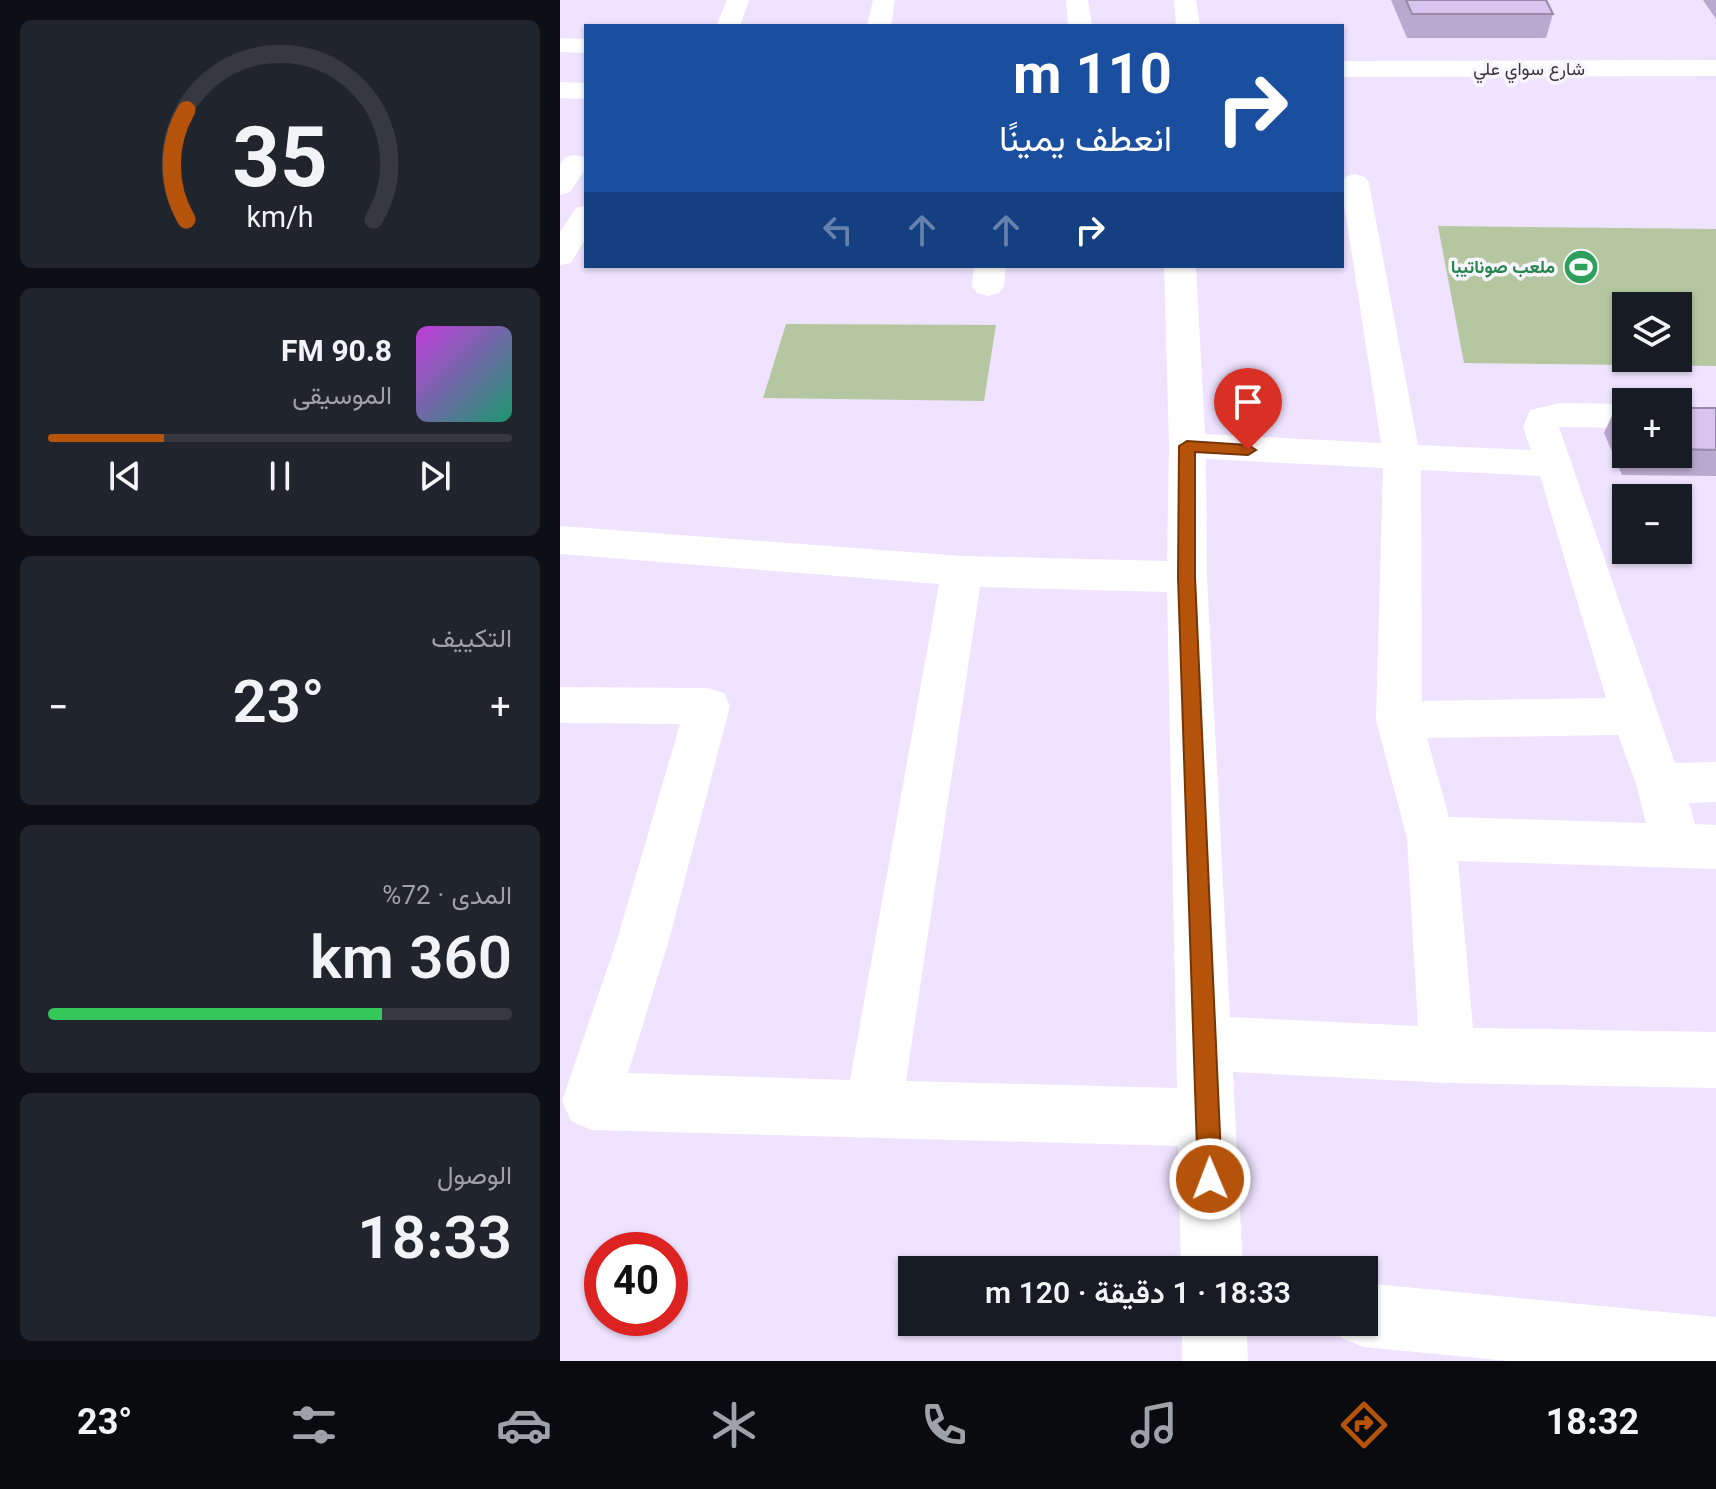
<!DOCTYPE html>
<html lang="ar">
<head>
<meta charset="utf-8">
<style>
	:root { --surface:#171b24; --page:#20242c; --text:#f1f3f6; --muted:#9ea1a6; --line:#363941; --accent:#b45309 }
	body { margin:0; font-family:Georgia,Vazirmatn,serif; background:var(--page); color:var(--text); direction:rtl; height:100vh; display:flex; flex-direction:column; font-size:30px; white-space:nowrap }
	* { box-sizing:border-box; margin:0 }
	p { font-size:26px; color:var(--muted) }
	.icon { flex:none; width:44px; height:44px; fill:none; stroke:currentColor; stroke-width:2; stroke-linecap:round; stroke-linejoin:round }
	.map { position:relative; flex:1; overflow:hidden; direction:ltr }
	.details { display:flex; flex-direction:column; gap:20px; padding:20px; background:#0d0f14; width:560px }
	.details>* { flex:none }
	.hud { position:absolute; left:24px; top:24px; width:760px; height:244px; border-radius:0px; box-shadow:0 2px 6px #0004; direction:rtl; background:#1a4fa0; color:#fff; overflow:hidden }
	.buttons { position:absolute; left:1052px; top:292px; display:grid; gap:16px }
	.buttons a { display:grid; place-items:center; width:80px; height:80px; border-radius:0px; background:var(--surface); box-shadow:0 2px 6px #0004; font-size:40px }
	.speed { position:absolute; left:24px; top:1232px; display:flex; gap:16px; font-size:40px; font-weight:700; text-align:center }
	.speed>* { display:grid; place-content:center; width:104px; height:104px; border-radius:50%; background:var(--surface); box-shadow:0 2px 6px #0004; line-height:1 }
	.speed .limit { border:12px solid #d22; background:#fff; color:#111 }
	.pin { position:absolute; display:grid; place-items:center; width:68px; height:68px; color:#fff; margin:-82px -34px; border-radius:50% 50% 50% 0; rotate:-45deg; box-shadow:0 0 8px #0007 }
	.pin .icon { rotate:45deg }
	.me { position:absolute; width:88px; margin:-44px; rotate:359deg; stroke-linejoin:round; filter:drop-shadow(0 0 6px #0008) }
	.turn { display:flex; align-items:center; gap:28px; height:168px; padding:0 40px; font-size:36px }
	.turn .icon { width:104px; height:104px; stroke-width:2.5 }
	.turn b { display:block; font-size:56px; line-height:68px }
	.lanes { display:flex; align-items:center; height:76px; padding:0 40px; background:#0003; justify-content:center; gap:40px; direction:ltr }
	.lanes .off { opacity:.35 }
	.big { font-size:60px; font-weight:600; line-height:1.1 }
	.details .card { flex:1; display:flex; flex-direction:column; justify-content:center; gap:12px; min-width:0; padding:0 28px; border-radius:12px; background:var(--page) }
	.details .dial { align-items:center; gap:0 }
	.dial svg { height:208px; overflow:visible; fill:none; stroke:var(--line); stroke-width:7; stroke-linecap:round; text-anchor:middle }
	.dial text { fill:var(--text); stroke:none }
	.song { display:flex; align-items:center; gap:24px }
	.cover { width:96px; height:96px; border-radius:12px; background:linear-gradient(135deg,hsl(290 70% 55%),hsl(160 70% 35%)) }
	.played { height:8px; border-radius:4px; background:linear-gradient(90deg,var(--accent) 25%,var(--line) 25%) }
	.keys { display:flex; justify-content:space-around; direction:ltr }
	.heat { display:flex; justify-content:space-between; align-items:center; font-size:44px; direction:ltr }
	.charge { height:12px; border-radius:6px; background:linear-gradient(90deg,#34c759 72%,var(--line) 0) }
	.trip { position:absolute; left:338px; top:1256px; width:480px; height:80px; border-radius:0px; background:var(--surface); box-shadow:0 2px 6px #0004; font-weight:600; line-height:80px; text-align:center; direction:rtl }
	.tab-bar { display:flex; height:128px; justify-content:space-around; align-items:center; background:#090b0e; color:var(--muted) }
	.tab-bar .icon { width:56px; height:56px }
	.tab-bar .selected { color:var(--accent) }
	.tab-bar b { font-size:36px; color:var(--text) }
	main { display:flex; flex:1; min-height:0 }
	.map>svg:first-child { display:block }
</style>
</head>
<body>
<main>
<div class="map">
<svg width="1156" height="1361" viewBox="0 0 1156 1361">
	<rect width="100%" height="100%" fill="#efe3ff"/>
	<path fill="#b4c7a0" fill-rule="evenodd" d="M878 226 1156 229V366L904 363ZM1066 306H1118V358H1066Z
		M226 324 436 325 424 401 203 398Z"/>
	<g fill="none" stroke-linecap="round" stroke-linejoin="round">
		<path fill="#fff" fill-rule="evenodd" d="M167 0H189L180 26H156Z
			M313 0H335L331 26H307Z
			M506 0H528L532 26H508Z
			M614 0H636L640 26H616Z
			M0 82 26 83V99L0 98Z
			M15 155 25 157 26 168 10 192 0 195V165L5 157Z
			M795 174 805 177 809 183 858 445 971 450 963 427 970 410 1000 403 1066 404V428L999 427 1115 763 1156 762V802L1129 803 1135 824 1156 825V869L898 861 913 1028 1156 1032V1088L888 1083 673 1072 683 1270H621L618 1146 31 1130 11 1121 2 1101 57 940 120 724 0 723V687L148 688 164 693 170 706 109 940 68 1073 290 1080 379 584 0 554V526L402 556 607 561 609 446 604 266H636L645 434 821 443 782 191 785 177ZM646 459 823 468 816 720 847 838 858 1026 670 1017 647 577ZM861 470 980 476 1046 698 862 701ZM420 587 607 592 617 1088 346 1081ZM1058 735 1076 784 1086 823 889 817 867 738Z
			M26 205V238L11 263 0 265V232L16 208Z
			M414 266H446L444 286 439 293 428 296 417 293 412 286Z
			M622 1322H686L688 1361H622Z"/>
		<path fill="#fff" fill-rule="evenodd" d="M0 38 26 39V53L0 52Z
			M1156 60V76L782 77V61Z
			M804 1283 1156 1317V1361H948L804 1347 781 1338 775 1322H804Z"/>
	</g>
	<path fill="#baa9ce" d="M831 0H986L993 14 986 38H847Z
		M1143 0H1156V19Z
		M1056 407H1066V454H1118V408H1156V476L1062 475 1044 433Z"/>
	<path fill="#d8c4ef" stroke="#9789a7" stroke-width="2" d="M846 0H986L993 14H852Z
		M1056 407H1066V429Z
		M1118 408H1156V450L1118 449Z"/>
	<path fill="#b45309" stroke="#753606" stroke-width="2" d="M627 441 688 445 696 450 688 455 635 452V577L662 1179 658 1187 650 1191 641 1187 638 1179 618 577 619 446Z"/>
	<defs>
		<symbol id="stadium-disc" viewBox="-11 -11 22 22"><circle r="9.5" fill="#2e9e5b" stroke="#f8f5fc"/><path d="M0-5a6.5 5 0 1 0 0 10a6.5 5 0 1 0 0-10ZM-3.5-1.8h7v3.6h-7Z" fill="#fff"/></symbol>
	</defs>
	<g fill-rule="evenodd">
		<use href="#stadium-disc" x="1001" y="247" width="40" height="40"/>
	</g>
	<g text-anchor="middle" stroke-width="7" stroke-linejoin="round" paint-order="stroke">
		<g font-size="18" fill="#393340" stroke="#f8f5fc">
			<text x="969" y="75">شارع سواي علي</text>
		</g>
		<g font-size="18" font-weight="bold" fill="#27864d" stroke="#f8f5fc" text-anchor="end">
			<text x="995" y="273">ملعب صوناتيبا</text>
		</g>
	</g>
</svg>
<div class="buttons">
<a><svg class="icon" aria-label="layers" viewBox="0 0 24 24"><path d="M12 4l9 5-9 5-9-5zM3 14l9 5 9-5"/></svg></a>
<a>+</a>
<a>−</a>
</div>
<div class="speed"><div class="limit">40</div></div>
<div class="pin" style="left:688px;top:450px;background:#d93025"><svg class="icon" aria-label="arrive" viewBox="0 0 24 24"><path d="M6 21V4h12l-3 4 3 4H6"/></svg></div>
<svg class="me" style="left:650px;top:1179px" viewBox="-20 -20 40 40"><circle r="17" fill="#b45309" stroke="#fff" stroke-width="3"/><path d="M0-11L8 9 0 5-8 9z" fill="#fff"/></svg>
<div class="trip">18:33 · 1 دقيقة · 120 m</div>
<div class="hud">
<div class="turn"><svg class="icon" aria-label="right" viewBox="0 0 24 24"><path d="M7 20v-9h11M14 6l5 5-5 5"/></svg><div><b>110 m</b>انعطف يمينًا</div></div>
<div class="lanes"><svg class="icon off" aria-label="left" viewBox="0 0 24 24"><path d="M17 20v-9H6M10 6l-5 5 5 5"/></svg><svg class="icon off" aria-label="ahead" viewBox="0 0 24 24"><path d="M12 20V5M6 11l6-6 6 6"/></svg><svg class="icon off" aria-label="ahead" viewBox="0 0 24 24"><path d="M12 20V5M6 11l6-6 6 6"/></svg><svg class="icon" aria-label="right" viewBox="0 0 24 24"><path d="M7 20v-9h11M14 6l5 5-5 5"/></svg></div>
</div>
</div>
<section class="details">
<div class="card dial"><svg viewBox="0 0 100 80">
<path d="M14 69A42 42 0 1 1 86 69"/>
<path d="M14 69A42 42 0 0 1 14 27" stroke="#b45309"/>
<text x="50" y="56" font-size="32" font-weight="700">35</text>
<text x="50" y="72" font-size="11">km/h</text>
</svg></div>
<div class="card">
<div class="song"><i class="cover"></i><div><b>90.8 FM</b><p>الموسيقى</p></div></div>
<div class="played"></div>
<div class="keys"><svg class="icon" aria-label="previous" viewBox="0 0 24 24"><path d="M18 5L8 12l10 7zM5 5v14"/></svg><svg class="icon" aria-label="pause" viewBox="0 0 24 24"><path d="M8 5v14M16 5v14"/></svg><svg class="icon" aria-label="next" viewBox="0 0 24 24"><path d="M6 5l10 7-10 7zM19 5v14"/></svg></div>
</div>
<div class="card"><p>التكييف</p>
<div class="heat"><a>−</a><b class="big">23°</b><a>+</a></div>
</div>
<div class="card"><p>المدى · 72%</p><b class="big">360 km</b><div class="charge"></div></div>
<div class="card"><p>الوصول</p><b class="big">18:33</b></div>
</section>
</main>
<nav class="tab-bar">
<b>18:32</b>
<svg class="icon selected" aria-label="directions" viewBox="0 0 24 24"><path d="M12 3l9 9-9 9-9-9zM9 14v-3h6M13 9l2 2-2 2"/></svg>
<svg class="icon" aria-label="music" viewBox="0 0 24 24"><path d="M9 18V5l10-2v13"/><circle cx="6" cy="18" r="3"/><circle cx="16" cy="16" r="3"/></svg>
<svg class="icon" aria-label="phone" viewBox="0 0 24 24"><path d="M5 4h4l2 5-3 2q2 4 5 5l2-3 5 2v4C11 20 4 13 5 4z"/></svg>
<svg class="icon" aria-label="climate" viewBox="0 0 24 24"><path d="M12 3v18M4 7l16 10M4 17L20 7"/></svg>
<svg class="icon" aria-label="car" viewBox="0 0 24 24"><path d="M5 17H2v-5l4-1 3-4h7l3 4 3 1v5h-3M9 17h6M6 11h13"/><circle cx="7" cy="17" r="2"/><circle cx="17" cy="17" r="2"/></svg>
<svg class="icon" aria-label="filters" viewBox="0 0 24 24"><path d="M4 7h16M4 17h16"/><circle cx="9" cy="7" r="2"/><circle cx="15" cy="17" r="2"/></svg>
<b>23°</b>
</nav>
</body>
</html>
